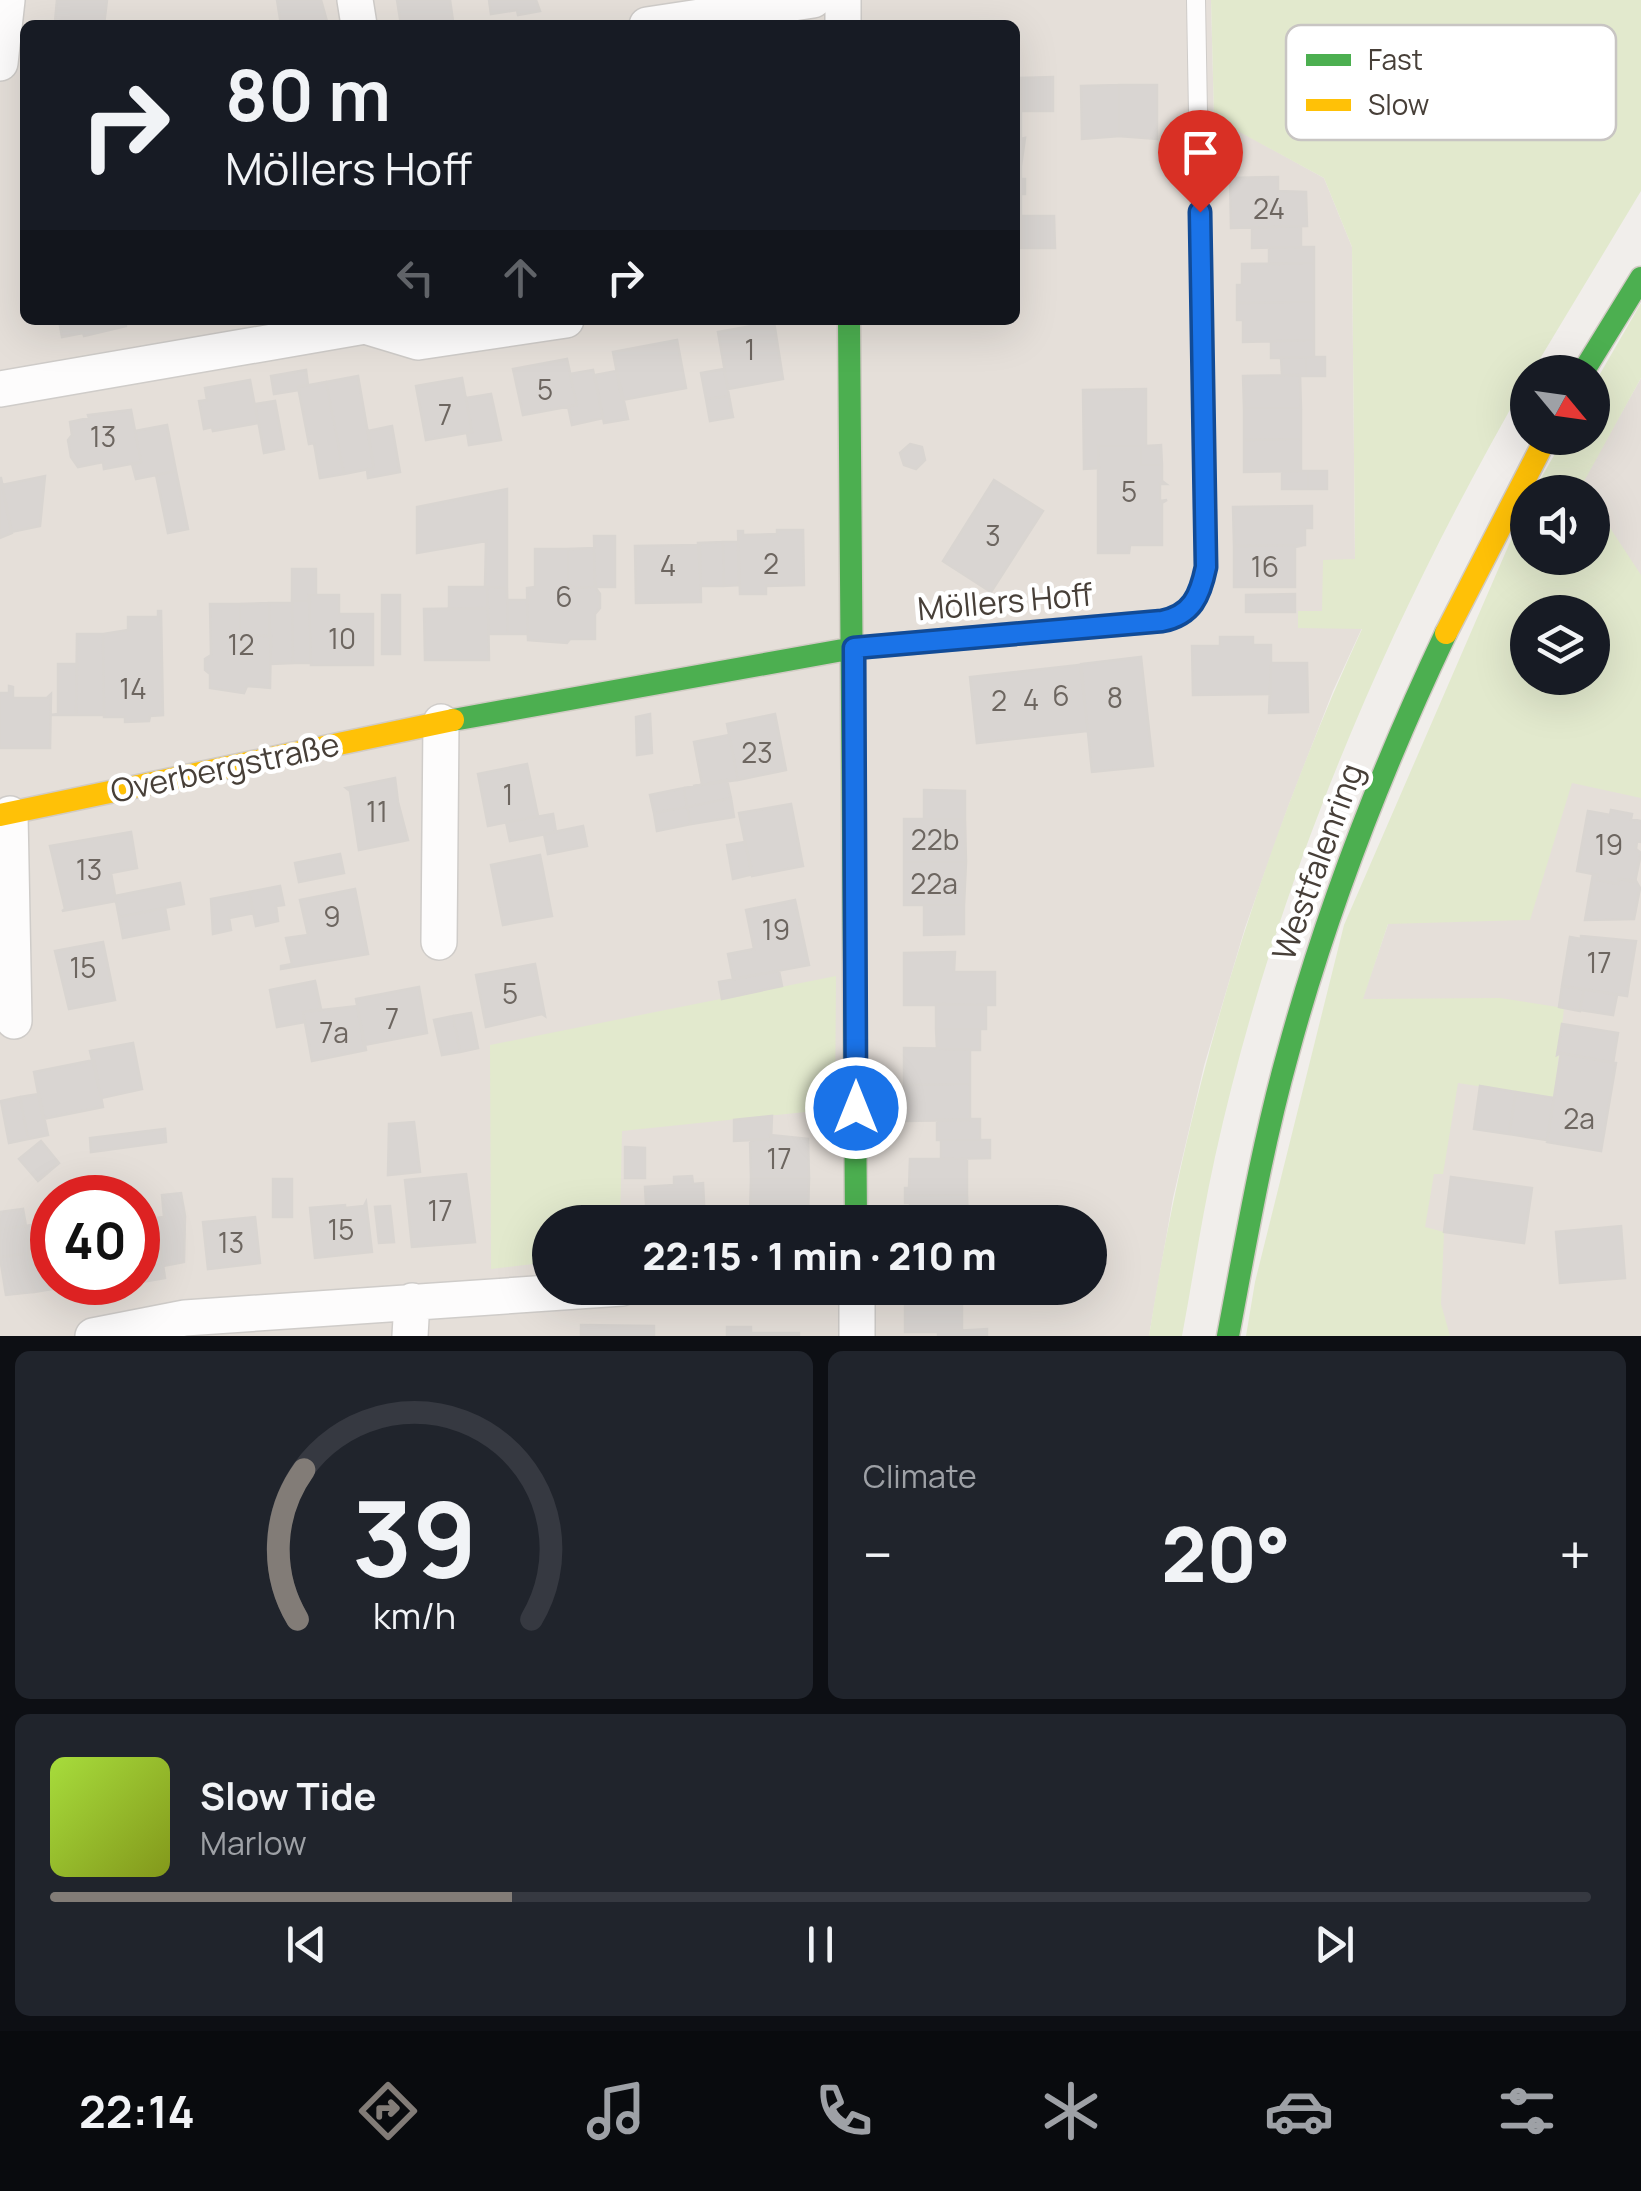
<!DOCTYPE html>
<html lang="en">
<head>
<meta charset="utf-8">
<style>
	:root { --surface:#171b24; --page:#20242c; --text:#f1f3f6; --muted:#9ea1a6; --line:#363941; --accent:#827c77 }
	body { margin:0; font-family:Manrope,sans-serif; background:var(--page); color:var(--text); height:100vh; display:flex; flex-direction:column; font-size:38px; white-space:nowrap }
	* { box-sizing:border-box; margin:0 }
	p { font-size:32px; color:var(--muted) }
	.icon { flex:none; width:55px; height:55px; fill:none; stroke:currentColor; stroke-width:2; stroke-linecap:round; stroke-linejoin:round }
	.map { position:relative; height:1336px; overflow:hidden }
	.drawer { display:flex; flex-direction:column; gap:15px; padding:15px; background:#0d0f14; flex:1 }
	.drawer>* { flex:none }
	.banner { position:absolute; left:20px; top:20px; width:1000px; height:305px; border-radius:15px; box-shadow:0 10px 40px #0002; background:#171b24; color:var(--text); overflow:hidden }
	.needle { width:65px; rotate:119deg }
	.tools { position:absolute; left:1510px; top:355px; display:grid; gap:20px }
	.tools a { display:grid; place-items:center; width:100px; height:100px; border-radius:50%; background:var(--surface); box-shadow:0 10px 40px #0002; font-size:50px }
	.speed { position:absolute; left:30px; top:1175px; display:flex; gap:20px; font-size:50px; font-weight:700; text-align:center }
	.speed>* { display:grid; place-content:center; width:130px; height:130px; border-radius:50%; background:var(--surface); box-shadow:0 10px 40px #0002; line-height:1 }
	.speed .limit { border:15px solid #d22; background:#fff; color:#111 }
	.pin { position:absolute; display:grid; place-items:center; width:85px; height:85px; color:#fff; margin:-102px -42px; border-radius:50% 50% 50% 0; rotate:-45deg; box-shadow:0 0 10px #0007 }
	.pin .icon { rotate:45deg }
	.me { position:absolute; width:110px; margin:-55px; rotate:0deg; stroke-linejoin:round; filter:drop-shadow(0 0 8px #0008) }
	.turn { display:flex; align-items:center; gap:35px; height:210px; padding:0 40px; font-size:45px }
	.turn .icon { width:130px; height:130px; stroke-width:2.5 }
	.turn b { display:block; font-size:70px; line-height:85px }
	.lanes { display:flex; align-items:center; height:95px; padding:0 40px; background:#0003; justify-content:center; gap:50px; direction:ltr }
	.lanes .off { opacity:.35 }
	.big { font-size:75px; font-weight:800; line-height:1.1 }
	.drawer .widget { flex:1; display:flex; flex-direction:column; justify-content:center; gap:15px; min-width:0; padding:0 35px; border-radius:15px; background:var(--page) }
	.drawer .dial { align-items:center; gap:0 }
	.dial svg { height:260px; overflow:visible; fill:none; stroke:var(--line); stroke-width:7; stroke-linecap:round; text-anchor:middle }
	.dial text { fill:var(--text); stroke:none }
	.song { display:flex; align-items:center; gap:30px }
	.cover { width:120px; height:120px; border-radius:15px; background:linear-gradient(135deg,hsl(80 70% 55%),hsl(70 70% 35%)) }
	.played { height:10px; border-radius:5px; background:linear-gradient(90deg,var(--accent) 30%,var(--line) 30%) }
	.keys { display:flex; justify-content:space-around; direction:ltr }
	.heat { display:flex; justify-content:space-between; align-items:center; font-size:55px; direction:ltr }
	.drawer .tiles { flex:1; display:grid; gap:15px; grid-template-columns:1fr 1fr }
	.widget:last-child { grid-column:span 2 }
	.trip { position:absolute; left:532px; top:1205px; width:575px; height:100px; border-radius:50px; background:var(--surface); box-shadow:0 10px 40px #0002; font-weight:800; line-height:100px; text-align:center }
	.menu { display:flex; height:160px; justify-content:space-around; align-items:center; background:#090b0e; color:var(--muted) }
	.menu .icon { width:70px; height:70px }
	.menu .selected { color:var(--accent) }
	.menu b { font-size:45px; color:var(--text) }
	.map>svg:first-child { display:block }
</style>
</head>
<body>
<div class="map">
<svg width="1641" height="1336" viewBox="0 0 1641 1336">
	<rect width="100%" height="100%" fill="#f1eeeb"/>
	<path fill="#e5dfd9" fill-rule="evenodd" d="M0 0H1211L1214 117 1324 178 1352 247 1355 560 1322 612 1298 628H1362L1333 691 1288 807 1245 928 1204 1066 1173 1198 1149 1336H0ZM25 25H1015V320H25ZM52 1198H138V1282H52ZM550 1222H1090V1288H550Z
		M1641 378V1336H1284L1362 1000 1388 924 1523 594 1592 558V492H1577ZM1528 612H1592V678H1528Z"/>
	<path fill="#e2e9cd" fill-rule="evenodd" d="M1211 0H1641V191L1532 372H1528L1527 380C1387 622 1275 884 1215 1157 1202 1216 1193 1277 1182 1336H1149C1187 1092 1259 853 1362 629L1298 628V611H1322L1323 560 1355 559 1352 247 1324 178 1214 118Z
		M1641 303V378L1582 485 1586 492H1533L1564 438H1592L1593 386Z
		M1593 502 1641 575V798L1572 783 1530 920 1388 924 1363 999 1500 998 1564 1008 1554 1098 1458 1083 1443 1174H1434L1425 1227 1444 1232 1441 1304 1450 1336H1246L1255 1282 1344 925 1527 503 1528 558H1592ZM1528 612H1592V678H1528Z
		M836 976 835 1109 622 1131 620 1222H550V1262L491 1269 490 1045Z"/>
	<path fill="#d9d5d2" stroke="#d9d5d1" stroke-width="2.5" d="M57 0H107L104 25 55 22Z
		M277 0H321L328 25H281Z
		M397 0H450L453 21 401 25Z
		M489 0H536L540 11 518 15 517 10 491 14Z
		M1053 77V111H1021L1020 78Z
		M1119 85V136L1082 139 1081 86Z
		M1119 85H1157V139L1119 136Z
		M1015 111H1021V139L1025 138 1021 166H1015Z
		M1015 166H1021V179H1025V194H1021V222H1015Z
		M1278 177V191L1306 192 1307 226 1231 228 1230 178Z
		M1021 216H1054L1055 248H1021Z
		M1284 226H1301V247L1252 248V228Z
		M1269 247H1314V263L1269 264Z
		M1314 263V302L1237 303V285H1242V264Z
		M1314 302V340L1243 342V320H1237V303Z
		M59 320H126V326L84 336 83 333 62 337Z
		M774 322 783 379 728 389 718 332Z
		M677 340 686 388 622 400 613 352Z
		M1314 340V357L1271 358V341Z
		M1281 357H1306V376L1282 375Z
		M1306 357H1325V376H1306Z
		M567 359 577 405 523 415 513 369Z
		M724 369 729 396 706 399 701 373Z
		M306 370 308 385 298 387 299 390 274 394 271 376Z
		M593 370 603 418 572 425 568 406 577 405 570 374Z
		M617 371 628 419 604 423 595 375Z
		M358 376 374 468 344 474 326 382Z
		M1243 376 1300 375 1301 408H1244Z
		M462 378 472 432 426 440 416 386Z
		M250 380 258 423 213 431 212 427 204 429 199 401 207 400 205 388Z
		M326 382 344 474 320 478 314 443 309 444 298 387Z
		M1146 389V446L1161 445 1162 465H1141V446H1098L1099 468 1084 469 1083 390Z
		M491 394 501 440 469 445 467 433 472 432 466 398Z
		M729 396 733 417 710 421 706 399Z
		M275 401 284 449 264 453 255 404Z
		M1244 408H1301V439L1244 440Z
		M131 410 141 462 104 469 103 462 78 467 71 457 68 440 72 435 70 422 89 418 88 415Z
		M167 425 176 471 136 479 132 464 141 462 135 431Z
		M392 426 400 472 368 478 367 470 374 468 368 431Z
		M1301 439V471L1244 472V440Z
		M910 444 922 447 925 460 916 469 904 465 900 453Z
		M1098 446H1141V465H1162V481L1166 484H1160V501L1167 500 1162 503V545H1130L1129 553H1098Z
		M176 471 188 529 168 533 156 475Z
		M1282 471H1308V489H1282Z
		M1308 471H1327V489H1308Z
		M45 476 40 526 11 532 2 485Z
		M1 478 12 533 0 538V478Z
		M994 480 1043 511 991 592 943 561Z
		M507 489V588L485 587 486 541 417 553V507Z
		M1312 506V528H1305V545L1234 546 1233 507Z
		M777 530H803L804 585 766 586V594H740L738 531H743V535L777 534Z
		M594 536H615V587H595Z
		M723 542H738L739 585 724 586Z
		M723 542 724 586H701L698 543Z
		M700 545 701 602 636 603 635 546Z
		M1305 545 1295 547V587H1234V546Z
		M594 548 595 587 575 588 568 583V549Z
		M535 549H568V583L575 588 595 587 600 594V608L595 614V639H570L567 643 528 640 527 588 535 587Z
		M292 569H316V595H309L310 601H292Z
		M449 587H487V609H449Z
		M487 587 507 588 508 634H489Z
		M1295 594V612H1246V595Z
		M309 595H339V614H373V665H311Z
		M382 595H400V654H382Z
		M508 600H527L528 634H508Z
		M292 601H310V663H293Z
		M269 603H292L293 663 271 664Z
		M269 603V636L240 635V604Z
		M210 604H240V635L271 636 270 688 247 686 244 693 210 688V674L205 670V659L211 655Z
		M488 608 489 660H425L424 609Z
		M158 611H161L163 715 150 716 149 721 125 722V717H104L103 634 128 630V617H158Z
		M77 634H103L104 715H76Z
		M1220 637H1253V645H1271V694L1193 695 1192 646H1220Z
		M1141 657 1153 766 1092 772 1081 664Z
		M1271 663H1307L1308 712 1269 713Z
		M58 664H77L76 715H50L58 714Z
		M1080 665 1088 731 977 743 970 677Z
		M9 686 13 687V698H47L51 694 50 748H0V693H9Z
		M650 714 652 753 637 755 636 717Z
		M775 714 786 770 738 780 727 724Z
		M729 735 738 780 693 786 702 784 694 742Z
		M527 764 538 816 488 826 478 774Z
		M395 778 398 802 408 840 359 850 350 791 346 788Z
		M727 780 731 798 687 807 684 788Z
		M684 788 687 807 654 813 650 795Z
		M924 790 965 791V819H924Z
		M731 798 734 817 691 824 687 807Z
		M791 804 803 866 752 876 739 813Z
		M687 807 691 824 657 831 654 813Z
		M1611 810 1632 814 1631 819 1641 821V842L1637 841 1636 849 1641 853 1635 882 1619 879 1618 884 1597 880 1598 875 1577 871 1588 811 1610 815Z
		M553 814 556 832 510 841 506 822Z
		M904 819H965L966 862H904Z
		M583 826 587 846 548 854 544 834Z
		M131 832 137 868 111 873 116 901 62 911 65 909 50 846Z
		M745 842 753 874 733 879 727 845Z
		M340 854 344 873 299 882 295 863Z
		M540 855 552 916 503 925 491 865Z
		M904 862H966L964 905H904Z
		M1593 874 1598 875 1597 880 1618 884 1619 879 1636 881 1640 888 1634 919 1585 920Z
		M180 883 184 904 119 917 115 896Z
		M280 886 284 905 276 906 278 921 256 926 249 892Z
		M355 889 368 954 281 969V966L292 964 286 938 308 935 300 900Z
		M249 892 254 913 229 918 231 930 213 934 211 899Z
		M795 900 809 965 733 979 728 954 754 949 746 910Z
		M924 905H964V934L924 935Z
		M165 908 169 929 123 938 119 917Z
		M1581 936 1636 941 1627 996 1562 986 1570 937 1581 939Z
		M103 942 115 1000 69 1009 55 951Z
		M955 952 954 972H995V1005H904V953Z
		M535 964 545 1016 542 1014 486 1027 476 975Z
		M779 971 782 986 722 999 719 982Z
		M315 981 321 1009 303 1012 305 1022 277 1027 270 990Z
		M1562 986 1584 989 1580 1011 1559 1007Z
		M419 987 427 1033 364 1045 356 999Z
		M1584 989 1617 995 1613 1015 1580 1010Z
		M936 1004 986 1005V1029H936Z
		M357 1006 366 1050 312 1061 303 1012Z
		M471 1013 478 1048 460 1052 453 1016Z
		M453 1016 460 1052 442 1055 434 1020Z
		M1562 1024 1618 1033 1613 1063 1561 1053 1557 1055Z
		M936 1029H980V1050L937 1049Z
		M133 1043 142 1089 101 1098 90 1051Z
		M904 1048 970 1049V1084L904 1085Z
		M1561 1053 1616 1063 1601 1151 1547 1142Z
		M94 1060 103 1107 43 1119 34 1072Z
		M970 1084V1120L904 1121V1085Z
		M1480 1086 1516 1092 1509 1134 1474 1129Z
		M1516 1092 1554 1098 1547 1140 1509 1134Z
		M39 1094 48 1135 28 1139 20 1097Z
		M20 1097 28 1139 9 1143 1 1101Z
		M772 1116 771 1139 734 1141V1120Z
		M970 1119H980V1140H937V1120Z
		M414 1122 420 1172 388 1175 389 1124Z
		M165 1129 166 1142 91 1152 90 1138Z
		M770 1135 808 1139 809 1178H751L750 1139H771Z
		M941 1140H990V1158L941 1159Z
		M41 1141 59 1163 38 1181 19 1159Z
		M625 1147 645 1148V1178H625Z
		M910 1159H967V1195L905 1196V1188H909Z
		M466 1174 475 1242 412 1247 405 1180Z
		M692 1176 693 1184 703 1183 705 1222H647L645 1187 674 1185V1177Z
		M1451 1177 1532 1188 1524 1243 1444 1232Z
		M751 1178H809L808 1216H788V1220L750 1216Z
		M273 1179H292V1217H273Z
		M181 1193 185 1216 184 1262 163 1266 155 1218 164 1217 162 1195Z
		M967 1195 968 1222H910V1203H905V1196Z
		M366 1202 372 1252 315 1258 310 1208 345 1205V1208L364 1206Z
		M390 1206 394 1242 379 1243 375 1207Z
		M23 1209 26 1226 0 1229V1212Z
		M734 1215 771 1216 773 1222H734Z
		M255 1217 260 1263 208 1269 203 1222Z
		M52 1221V1250L29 1253 26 1226Z
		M26 1226 29 1253 0 1257V1229Z
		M1621 1226 1625 1278 1560 1283 1556 1232Z
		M158 1231 165 1278 113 1287 114 1291 97 1293V1289L75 1293 74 1282H138V1235Z
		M52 1250V1282H63L64 1287 34 1292 29 1253Z
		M29 1253 34 1292 6 1295 0 1257Z
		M905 1288H957V1296L962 1297V1332H905Z
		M581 1325 654 1326V1336H581Z
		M727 1327H751V1333H799V1336H727Z
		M987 1329V1336H938V1332Z"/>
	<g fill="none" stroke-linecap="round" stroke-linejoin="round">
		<defs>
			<path id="lane" d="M1162 621C1192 615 1200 596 1206 567L1196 0"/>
			<path id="street" d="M355 0 359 25
				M843 0V25
				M647 25 813 0
				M0 63 7 0
				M0 389 365 326 418 342 566 320
				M10 814 14 1021
				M439 942 441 722
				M857 1288V1336
				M93 1336 185 1318 622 1288
				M410 1336 412 1301"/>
			<path id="fast" d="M849 320 856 1222
				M1583 372 1641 278
				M453 720 854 648 1161 621
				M1228 1336C1246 1241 1262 1146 1288 1053 1327 909 1382 768 1446 633"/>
			<path id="slow" d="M1446 633 1546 438
				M0 815 453 720"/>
		</defs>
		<use href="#lane" stroke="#cfccc9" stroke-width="20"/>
		<use href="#street" stroke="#cfccc9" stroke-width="38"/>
		<use href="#fast" stroke="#d1cbc4" stroke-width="25"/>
		<use href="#slow" stroke="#d1cbc4" stroke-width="25"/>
		<use href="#lane" stroke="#fdfcfc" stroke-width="18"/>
		<use href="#street" stroke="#fdfcfc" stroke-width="35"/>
		<use href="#fast" stroke="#4caf50" stroke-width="22"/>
		<use href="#slow" stroke="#ffc107" stroke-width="22"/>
	</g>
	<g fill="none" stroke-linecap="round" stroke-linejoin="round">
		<defs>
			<path id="route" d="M856 1108 854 648 1162 621C1192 615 1200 596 1206 567L1200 212"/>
		</defs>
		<use href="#route" stroke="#114b97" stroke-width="25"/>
		<use href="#route" stroke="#1a73e8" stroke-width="18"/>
	</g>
	<g text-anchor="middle" stroke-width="9" stroke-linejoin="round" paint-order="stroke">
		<g font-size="28" fill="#6d6660">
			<text x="1269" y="219">24</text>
			<text x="750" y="360">1</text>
			<text x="545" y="400">5</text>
			<text x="445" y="425">7</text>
			<text x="103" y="447">13</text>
			<text x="1129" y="502">5</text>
			<text x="993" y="546">3</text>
			<text x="771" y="574">2</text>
			<text x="668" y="576">4</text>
			<text x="1265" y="577">16</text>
			<text x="564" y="607">6</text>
			<text x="342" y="649">10</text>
			<text x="241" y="655">12</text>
			<text x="133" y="699">14</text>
			<text x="1061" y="706">6</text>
			<text x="1115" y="708">8</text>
			<text x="1031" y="710">4</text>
			<text x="999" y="711">2</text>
			<text x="757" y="763">23</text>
			<text x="508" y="805">1</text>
			<text x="377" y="822">11</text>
			<text x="935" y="850">22b</text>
			<text x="1609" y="855">19</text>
			<text x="89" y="880">13</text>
			<text x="934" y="894">22a</text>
			<text x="332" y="927">9</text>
			<text x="776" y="940">19</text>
			<text x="1599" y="973">17</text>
			<text x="83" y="978">15</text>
			<text x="510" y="1004">5</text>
			<text x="392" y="1029">7</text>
			<text x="334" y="1043">7a</text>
			<text x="1579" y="1129">2a</text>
			<text x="779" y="1169">17</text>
			<text x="440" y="1221">17</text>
			<text x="341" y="1240">15</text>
			<text x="231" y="1253">13</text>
		</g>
		<g font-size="32" fill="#473f38" stroke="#fff">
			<text transform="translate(1005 602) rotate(-5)" y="11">Möllers Hoff</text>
			<text transform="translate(225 768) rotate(-12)" y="11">Overbergstraße</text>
			<text transform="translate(1318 862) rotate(-70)" y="11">Westfalenring</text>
		</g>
	</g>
	<rect x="1286" y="25" width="330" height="115" rx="15" fill="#fff" stroke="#c8c5c3" stroke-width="2.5"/>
	<rect x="1306" y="54" width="45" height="12" fill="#4caf50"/>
	<rect x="1306" y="99" width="45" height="12" fill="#ffc107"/>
	<g font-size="28" fill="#473f38">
		<text x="1368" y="70">Fast</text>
		<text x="1368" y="115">Slow</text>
	</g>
</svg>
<div class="tools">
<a><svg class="needle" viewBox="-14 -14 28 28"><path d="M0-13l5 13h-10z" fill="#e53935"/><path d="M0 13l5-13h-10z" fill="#9ea1a6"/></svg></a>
<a><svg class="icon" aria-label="sound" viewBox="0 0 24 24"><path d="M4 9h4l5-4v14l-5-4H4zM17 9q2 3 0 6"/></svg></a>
<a><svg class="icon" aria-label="layers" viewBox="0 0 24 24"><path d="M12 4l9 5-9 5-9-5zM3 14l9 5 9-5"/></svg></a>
</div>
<div class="speed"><div class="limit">40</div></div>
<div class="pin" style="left:1200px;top:212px;background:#d93025"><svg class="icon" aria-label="arrive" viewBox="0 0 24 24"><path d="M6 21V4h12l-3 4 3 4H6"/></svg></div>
<svg class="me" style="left:856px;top:1108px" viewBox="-20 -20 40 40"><circle r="17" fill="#1a73e8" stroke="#fff" stroke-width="3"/><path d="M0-11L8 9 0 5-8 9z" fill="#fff"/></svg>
<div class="trip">22:15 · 1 min · 210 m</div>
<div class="banner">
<div class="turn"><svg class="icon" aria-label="right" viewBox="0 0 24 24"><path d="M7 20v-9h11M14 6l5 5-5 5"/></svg><div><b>80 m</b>Möllers Hoff</div></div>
<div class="lanes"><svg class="icon off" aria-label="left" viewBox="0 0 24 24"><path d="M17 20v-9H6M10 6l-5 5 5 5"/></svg><svg class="icon off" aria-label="ahead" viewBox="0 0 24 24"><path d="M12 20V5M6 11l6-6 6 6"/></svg><svg class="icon" aria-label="right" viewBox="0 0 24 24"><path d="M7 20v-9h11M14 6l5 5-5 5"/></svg></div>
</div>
</div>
<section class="drawer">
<div class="tiles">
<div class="widget dial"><svg viewBox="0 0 100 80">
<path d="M14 69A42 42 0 1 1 86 69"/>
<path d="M14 69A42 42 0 0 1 16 23" stroke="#827c77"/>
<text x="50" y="56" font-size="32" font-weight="700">39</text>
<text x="50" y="72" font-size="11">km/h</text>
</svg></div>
<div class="widget"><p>Climate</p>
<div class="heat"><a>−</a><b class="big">20°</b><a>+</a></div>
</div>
<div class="widget">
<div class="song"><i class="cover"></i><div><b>Slow Tide</b><p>Marlow</p></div></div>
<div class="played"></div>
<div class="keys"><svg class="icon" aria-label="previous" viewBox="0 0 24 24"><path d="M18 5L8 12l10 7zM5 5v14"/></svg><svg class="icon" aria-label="pause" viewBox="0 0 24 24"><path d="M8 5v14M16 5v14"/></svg><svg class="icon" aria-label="next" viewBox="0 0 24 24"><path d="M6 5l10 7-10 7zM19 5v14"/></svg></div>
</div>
</div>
</section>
<nav class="menu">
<b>22:14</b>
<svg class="icon selected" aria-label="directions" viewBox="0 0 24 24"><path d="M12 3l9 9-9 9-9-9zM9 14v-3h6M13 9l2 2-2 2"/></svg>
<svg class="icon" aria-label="music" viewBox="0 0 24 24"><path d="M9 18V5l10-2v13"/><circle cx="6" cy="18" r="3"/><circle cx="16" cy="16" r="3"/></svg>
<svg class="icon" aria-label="phone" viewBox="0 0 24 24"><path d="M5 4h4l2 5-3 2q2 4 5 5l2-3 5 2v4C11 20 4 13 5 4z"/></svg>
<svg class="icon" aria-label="climate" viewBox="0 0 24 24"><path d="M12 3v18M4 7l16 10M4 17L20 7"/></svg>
<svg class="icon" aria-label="car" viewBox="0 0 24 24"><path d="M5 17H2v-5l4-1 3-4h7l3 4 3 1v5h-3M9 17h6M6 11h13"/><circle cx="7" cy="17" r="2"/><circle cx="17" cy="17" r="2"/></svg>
<svg class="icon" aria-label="filters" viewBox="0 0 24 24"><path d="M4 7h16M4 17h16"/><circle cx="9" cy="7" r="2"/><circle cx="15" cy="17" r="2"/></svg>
</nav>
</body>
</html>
